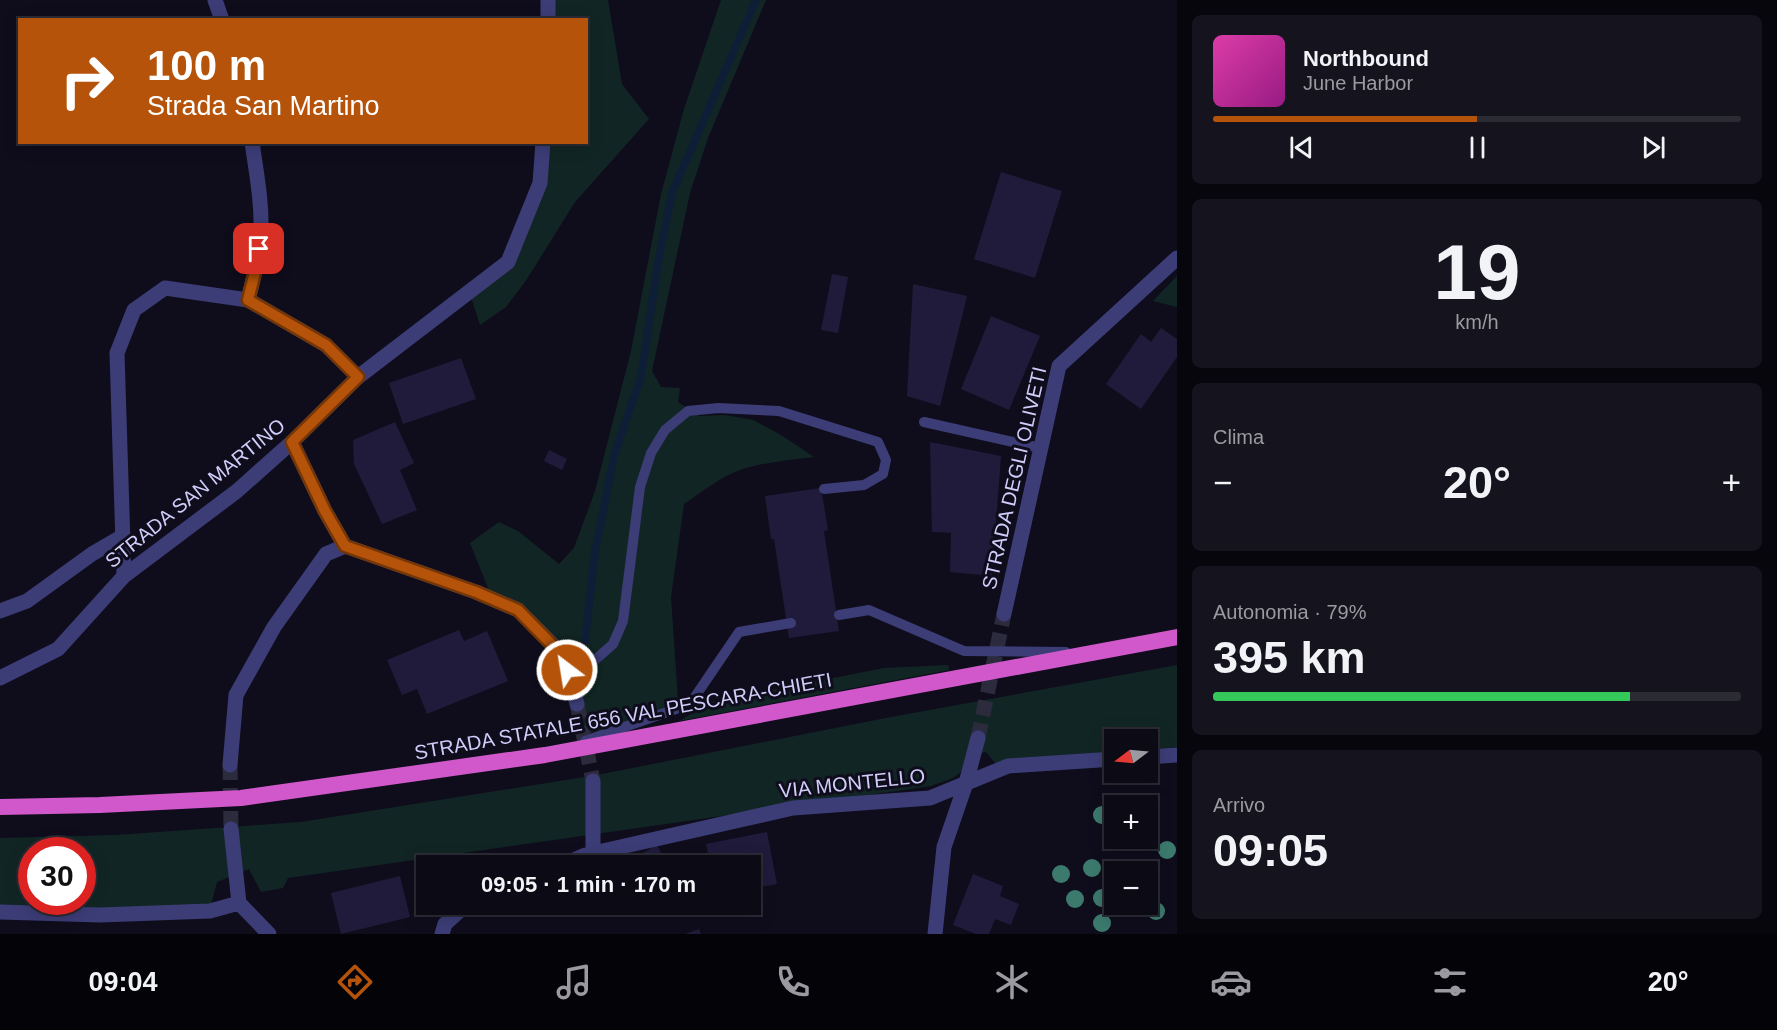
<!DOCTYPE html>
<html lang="it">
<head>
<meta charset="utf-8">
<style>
	:root { --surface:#0b0a15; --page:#14131e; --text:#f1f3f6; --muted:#9a9aa0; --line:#2b2b34; --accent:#b45309 }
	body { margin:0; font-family:Helvetica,sans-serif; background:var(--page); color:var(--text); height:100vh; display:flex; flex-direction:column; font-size:22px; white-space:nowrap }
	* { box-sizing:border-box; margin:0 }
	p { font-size:20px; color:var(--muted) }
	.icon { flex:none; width:33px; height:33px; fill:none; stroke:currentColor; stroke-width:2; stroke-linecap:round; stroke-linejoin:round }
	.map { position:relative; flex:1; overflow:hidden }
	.panel { display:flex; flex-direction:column; gap:15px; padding:15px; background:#06060c; width:600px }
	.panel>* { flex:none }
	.banner { position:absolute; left:18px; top:18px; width:570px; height:126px; border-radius:0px; box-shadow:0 3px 15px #0003,0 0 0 2px var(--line); background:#b45309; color:#fff; overflow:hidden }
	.needle { width:39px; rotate:254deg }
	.controls { position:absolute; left:1104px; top:729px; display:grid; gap:12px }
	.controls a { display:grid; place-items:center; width:54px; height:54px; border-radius:0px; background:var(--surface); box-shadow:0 3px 15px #0003,0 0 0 2px var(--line); font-size:30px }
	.speed { position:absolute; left:18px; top:837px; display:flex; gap:12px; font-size:30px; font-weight:700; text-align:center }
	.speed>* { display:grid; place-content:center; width:78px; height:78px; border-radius:50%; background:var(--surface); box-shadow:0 3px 15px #0003,0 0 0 2px var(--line); line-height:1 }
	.speed .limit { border:9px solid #d22; background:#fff; color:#111 }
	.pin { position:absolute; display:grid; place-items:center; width:51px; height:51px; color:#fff; margin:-26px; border-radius:12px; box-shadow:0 3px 9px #0006 }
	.me { position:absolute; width:66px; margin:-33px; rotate:329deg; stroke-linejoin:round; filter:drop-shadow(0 0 4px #0008) }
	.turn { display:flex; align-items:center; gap:21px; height:126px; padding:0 30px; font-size:27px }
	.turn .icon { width:78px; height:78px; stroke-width:2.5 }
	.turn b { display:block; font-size:42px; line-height:51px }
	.big { font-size:45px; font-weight:800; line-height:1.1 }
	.panel .card { flex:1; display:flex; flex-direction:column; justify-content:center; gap:9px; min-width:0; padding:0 21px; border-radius:9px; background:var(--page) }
	.panel .dial { align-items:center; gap:0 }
	.dial b { font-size:78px; line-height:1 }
	.song { display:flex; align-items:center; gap:18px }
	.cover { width:72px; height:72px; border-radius:9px; background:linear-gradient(135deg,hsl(320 70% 55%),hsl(310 70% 35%)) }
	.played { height:6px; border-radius:3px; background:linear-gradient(90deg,var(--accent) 50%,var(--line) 50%) }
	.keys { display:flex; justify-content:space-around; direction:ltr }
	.heat { display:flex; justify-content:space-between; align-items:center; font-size:33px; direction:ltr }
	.charge { height:9px; border-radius:4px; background:linear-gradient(90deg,#34c759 79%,var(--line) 0) }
	.trip { position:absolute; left:416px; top:855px; width:345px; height:60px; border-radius:0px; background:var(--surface); box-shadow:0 3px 15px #0003,0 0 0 2px var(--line); font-weight:800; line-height:60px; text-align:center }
	.tab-bar { display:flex; height:96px; justify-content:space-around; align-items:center; background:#040408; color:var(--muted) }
	.tab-bar .icon { width:42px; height:42px }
	.tab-bar .active { color:var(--accent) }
	.tab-bar b { font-size:27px; color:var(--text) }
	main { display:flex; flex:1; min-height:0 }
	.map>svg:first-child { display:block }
</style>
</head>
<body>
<main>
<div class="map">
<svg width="1177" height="934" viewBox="0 0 1177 934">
	<rect width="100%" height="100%" fill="#0f0d1c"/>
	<path fill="#112624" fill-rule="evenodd" d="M552 0H608L622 84 649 119 575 202 527 279 506 307 480 325 470 294 510 262 546 143 586 142V20L552 19Z
		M721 0H766L708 138 690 193 652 371 661 387 680 388 678 402 699 416 725 415 753 420 781 435 814 457C790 460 764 462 740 470 720 477 702 492 684 504L671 597 678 701C650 719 617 725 586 734L571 663 490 593 470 543 499 522 518 531 559 564 574 548 595 491 631 351 661 194 684 109Z
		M1177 276V307L1153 301Z
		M948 665 949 670 679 721 712 702 884 668Z
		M1177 665V747L1148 750V740H1114V753L995 763 986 752 970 755C959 780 955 777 931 786L288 878 283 888 261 892 249 869 217 882 210 909 0 910V838L115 835 301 822 597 775 891 717ZM32 850H82V902H32Z"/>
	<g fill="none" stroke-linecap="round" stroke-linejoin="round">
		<path stroke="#0d1e36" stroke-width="8" d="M585 641 595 552 614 456 641 377 658 263 672 193 756 0"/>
	</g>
	<path fill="#201b3b" d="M1001 172 1062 191 1035 278 974 259Z
		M832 274 848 277 838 333 821 330Z
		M913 284 967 296 940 406 907 396Z
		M991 316 1040 336 1009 410 961 389Z
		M1161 328 1177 339V357L1141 409 1106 384 1141 334 1151 342Z
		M461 358 476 399 403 424 389 383Z
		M395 422 414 463 400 470 417 510 382 524 354 464 353 440Z
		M930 442 1001 456 992 576 950 572 951 533 932 532Z
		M549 450 567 459 562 470 544 461Z
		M821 488 828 530 824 531 839 631 789 638 774 539H771L765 496Z
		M459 630 464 641 487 631 508 681 427 714 417 689 402 695 387 660Z
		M767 832 777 884 750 889V866H711L706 844Z
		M657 845 668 866H620Z
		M973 874 1003 886 1000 896 1019 904 1011 925 995 919 989 934H976L953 925Z
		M400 876 410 917 341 934 331 893Z
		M628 904H654L634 915Z
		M699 929 701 934H685Z"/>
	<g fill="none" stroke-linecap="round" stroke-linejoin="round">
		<path stroke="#2c2a3d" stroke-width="15" stroke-dasharray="15 8" stroke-linecap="butt" d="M577 704 593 781
			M978 738 1004 614
			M230 765 231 829"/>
		<path stroke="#3c3d77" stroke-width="10" d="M924 422 1040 448
			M839 615 869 610 964 651 1066 652
			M567 670 595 660 613 644 623 621 640 487 651 453 665 430 688 411 718 408 779 411 878 442 886 460 883 474 864 485 824 489
			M585 741 690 704 739 632 791 623"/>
		<path stroke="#3c3d77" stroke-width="15" d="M215 0 222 20
			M548 0V20
			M248 300C254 277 259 254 261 231 262 201 256 171 252 142
			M292 442 325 511 345 546
			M124 576 117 353 134 310 165 288 248 300 326 345 358 377
			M0 611 27 601 92 554 123 536
			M1004 614 1059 366 1177 258
			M0 678 58 649 124 576 237 491 292 442 358 377 508 262 540 183 543 142
			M1148 757 1177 755
			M230 765 236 695 274 627 326 554 345 546 476 592 518 610 563 655 577 704
			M593 781V854
			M231 829 239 903
			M560 866 585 855 793 808 930 798 1008 766 1114 759
			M0 912 100 915 210 911 239 903 269 934
			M442 934 445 924 467 904
			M935 934 944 847 966 783 978 738"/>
		<path stroke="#d158ca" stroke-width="16" d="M0 807 100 805 241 798 545 755 1177 637"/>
	</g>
	<g fill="#3c7a6e">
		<circle cx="1102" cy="815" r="9"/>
		<circle cx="1167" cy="850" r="9"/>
		<circle cx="1092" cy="868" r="9"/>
		<circle cx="1061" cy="874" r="9"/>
		<circle cx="1102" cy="898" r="9"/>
		<circle cx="1075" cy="899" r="9"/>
		<circle cx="1156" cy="911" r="9"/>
		<circle cx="1102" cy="923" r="9"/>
	</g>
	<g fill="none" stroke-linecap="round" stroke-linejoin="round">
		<defs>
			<path id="route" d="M259 249 256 268 248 300 326 345 358 377 292 442 325 511 345 546 476 592 518 610 562 655 567 670"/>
		</defs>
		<use href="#route" stroke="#753606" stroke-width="15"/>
		<use href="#route" stroke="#b45309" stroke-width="10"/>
	</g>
	<g text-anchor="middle" stroke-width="6" stroke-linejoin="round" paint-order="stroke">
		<g font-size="20" fill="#d0cdfa" stroke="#0f0d1c">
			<text transform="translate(1014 478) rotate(-77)" y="7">STRADA DEGLI OLIVETI</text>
			<text transform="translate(195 493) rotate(-39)" y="7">STRADA SAN MARTINO</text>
			<text transform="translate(623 716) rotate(-10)" y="7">STRADA STATALE 656 VAL PESCARA-CHIETI</text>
			<text transform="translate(852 783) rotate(-6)" y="7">VIA MONTELLO</text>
		</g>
	</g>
</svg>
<div class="controls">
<a><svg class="needle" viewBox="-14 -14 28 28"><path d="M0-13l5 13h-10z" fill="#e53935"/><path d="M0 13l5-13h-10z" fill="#9a9aa0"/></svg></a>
<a>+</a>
<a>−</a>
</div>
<div class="speed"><div class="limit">30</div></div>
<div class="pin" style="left:259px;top:249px;background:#d93025"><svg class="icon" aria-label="arrive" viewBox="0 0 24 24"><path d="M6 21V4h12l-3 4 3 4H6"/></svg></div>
<svg class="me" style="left:567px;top:670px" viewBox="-20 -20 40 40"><circle r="17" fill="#b45309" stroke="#fff" stroke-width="3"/><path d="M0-11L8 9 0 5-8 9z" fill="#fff"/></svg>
<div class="trip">09:05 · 1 min · 170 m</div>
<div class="banner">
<div class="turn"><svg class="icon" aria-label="right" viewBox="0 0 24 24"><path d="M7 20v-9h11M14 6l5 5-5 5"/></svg><div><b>100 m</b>Strada San Martino</div></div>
</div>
</div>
<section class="panel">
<div class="card">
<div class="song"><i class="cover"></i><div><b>Northbound</b><p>June Harbor</p></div></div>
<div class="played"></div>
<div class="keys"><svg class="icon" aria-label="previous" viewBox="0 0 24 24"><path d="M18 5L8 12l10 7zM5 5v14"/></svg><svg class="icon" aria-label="pause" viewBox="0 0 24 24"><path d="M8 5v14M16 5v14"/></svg><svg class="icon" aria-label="next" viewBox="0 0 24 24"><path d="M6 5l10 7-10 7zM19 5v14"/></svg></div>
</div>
<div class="card dial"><b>19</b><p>km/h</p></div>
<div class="card"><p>Clima</p>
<div class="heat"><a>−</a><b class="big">20°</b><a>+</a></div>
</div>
<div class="card"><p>Autonomia · 79%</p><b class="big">395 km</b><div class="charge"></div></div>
<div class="card"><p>Arrivo</p><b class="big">09:05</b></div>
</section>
</main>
<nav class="tab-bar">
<b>09:04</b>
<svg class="icon active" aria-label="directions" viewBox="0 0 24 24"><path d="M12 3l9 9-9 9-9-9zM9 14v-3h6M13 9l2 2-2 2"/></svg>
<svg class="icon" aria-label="music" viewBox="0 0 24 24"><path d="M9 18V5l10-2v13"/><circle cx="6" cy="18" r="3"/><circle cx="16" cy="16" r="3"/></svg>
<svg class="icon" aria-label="phone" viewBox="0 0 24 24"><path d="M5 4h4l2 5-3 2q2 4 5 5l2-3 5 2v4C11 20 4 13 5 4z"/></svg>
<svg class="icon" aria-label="climate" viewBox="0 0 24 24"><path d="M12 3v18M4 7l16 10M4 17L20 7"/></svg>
<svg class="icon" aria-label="car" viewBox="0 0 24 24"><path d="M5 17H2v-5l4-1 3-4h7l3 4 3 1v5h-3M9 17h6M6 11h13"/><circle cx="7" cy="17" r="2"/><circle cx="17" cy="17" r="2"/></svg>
<svg class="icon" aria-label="filters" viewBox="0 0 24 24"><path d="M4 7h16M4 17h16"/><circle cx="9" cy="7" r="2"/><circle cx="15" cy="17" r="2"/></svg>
<b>20°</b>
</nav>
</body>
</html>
